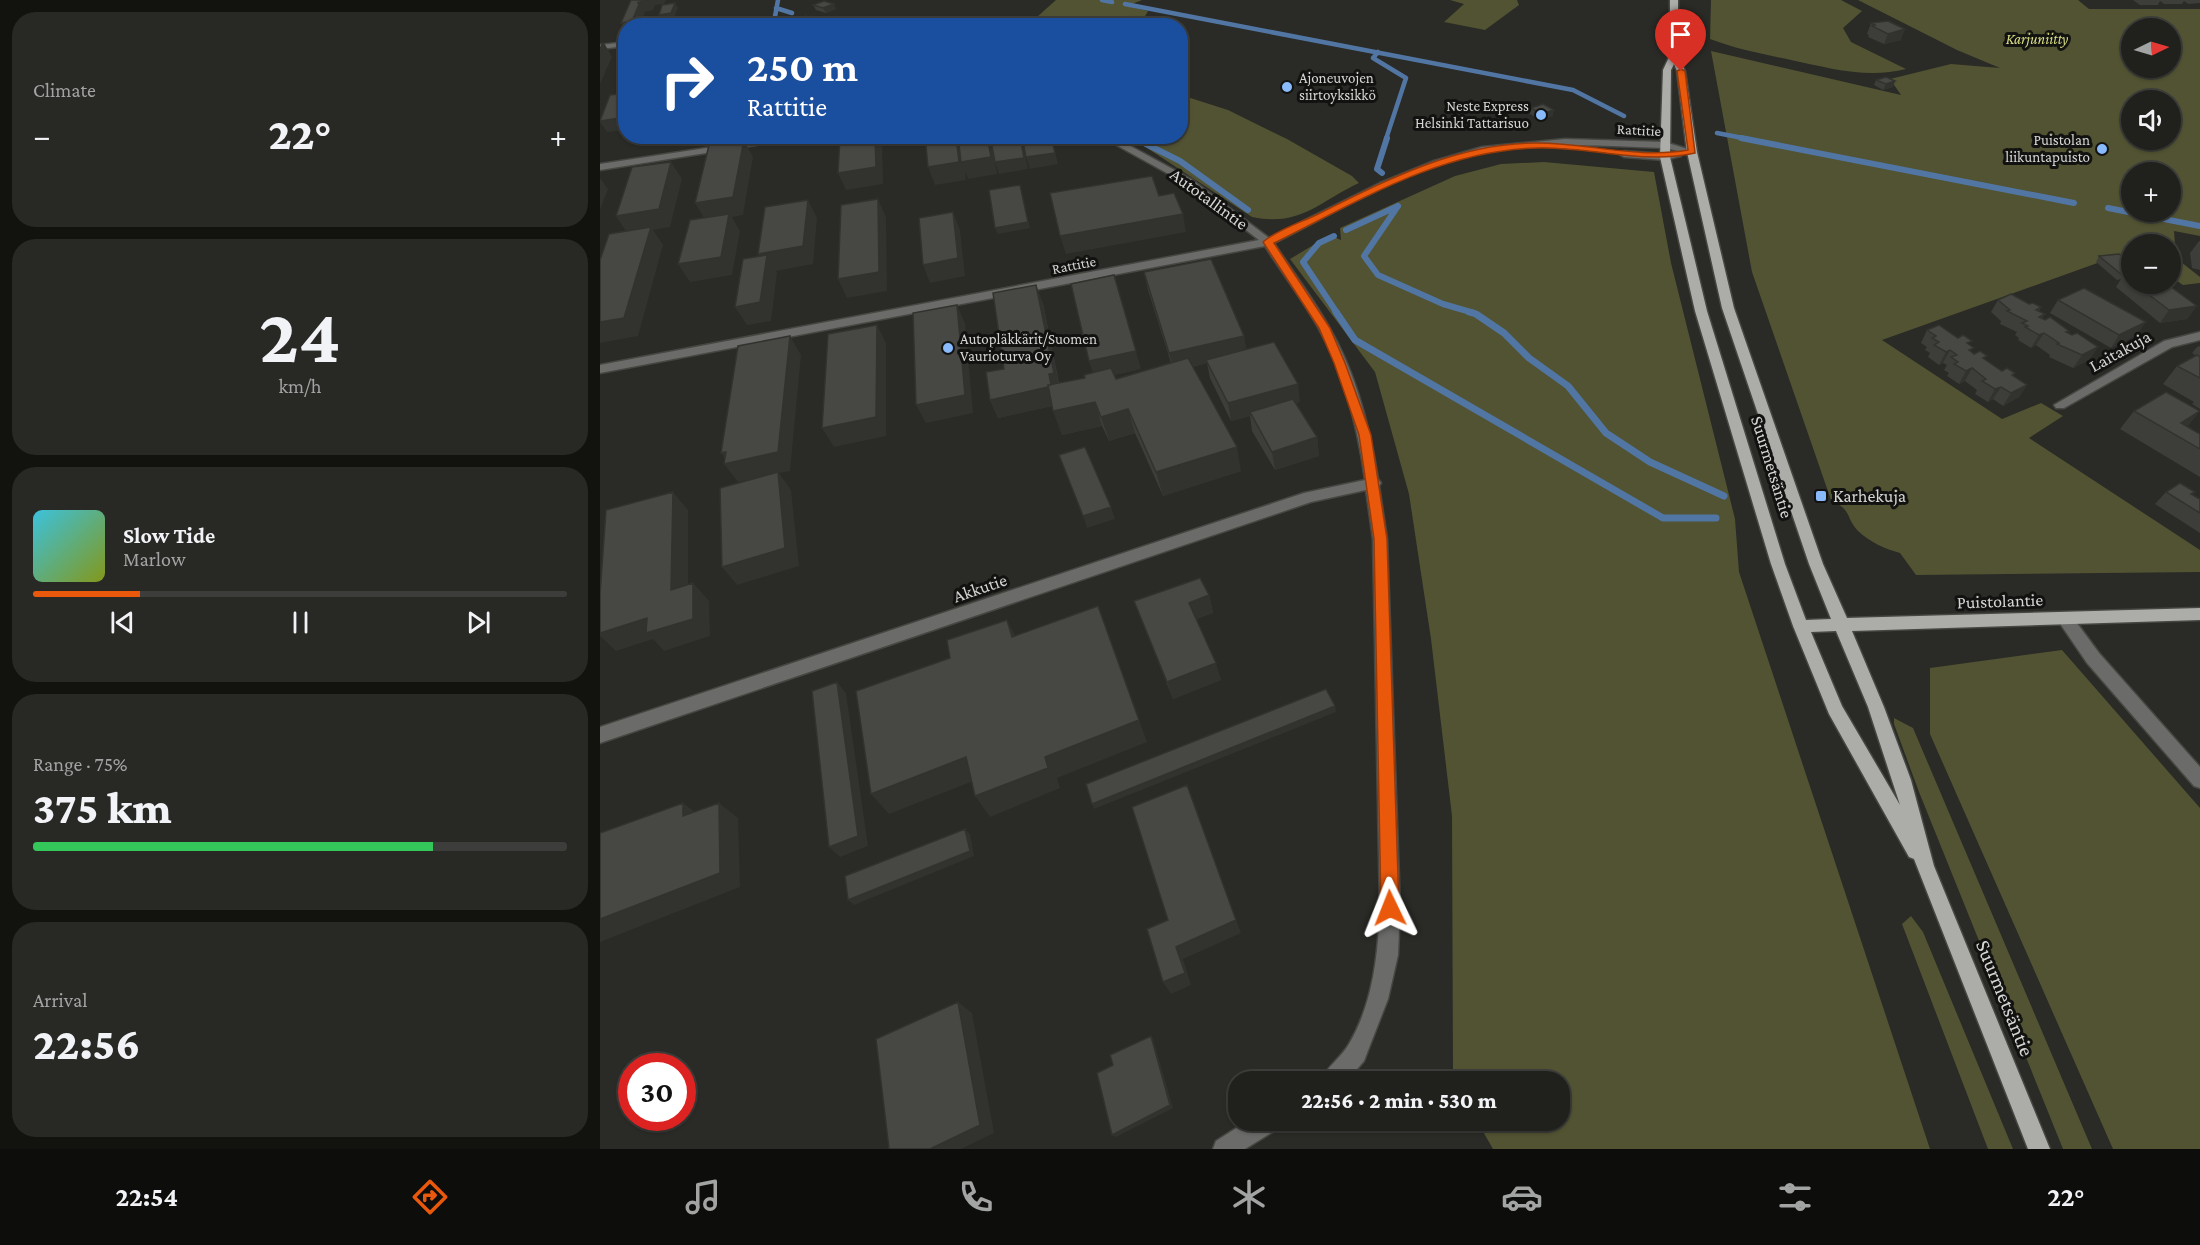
<!DOCTYPE html>
<html lang="en">
<head>
<meta charset="utf-8">
<style>
	:root { --surface:#20201c; --page:#282825; --text:#f1f3f6; --muted:#a2a3a3; --line:#3d3e3b; --accent:#ea580c }
	body { margin:0; font-family:"Crimson Pro",serif; background:var(--page); color:var(--text); height:100vh; display:flex; flex-direction:column; font-size:22px; white-space:nowrap }
	* { box-sizing:border-box; margin:0 }
	p { font-size:20px; color:var(--muted) }
	.icon { flex:none; width:33px; height:33px; fill:none; stroke:currentColor; stroke-width:2; stroke-linecap:round; stroke-linejoin:round }
	.map { position:relative; flex:1; overflow:hidden }
	.panel { display:flex; flex-direction:column; gap:12px; padding:12px; background:#12120f; width:600px }
	.panel>* { flex:none }
	.guide { position:absolute; left:18px; top:18px; width:570px; height:126px; border-radius:24px; box-shadow:0 2px 4px #0004,0 0 0 2px var(--line); background:#1a4fa0; color:#fff; overflow:hidden }
	.needle { width:39px; rotate:85deg }
	.controls { position:absolute; left:1521px; top:18px; display:grid; gap:12px }
	.controls a { display:grid; place-items:center; width:60px; height:60px; border-radius:50%; background:var(--surface); box-shadow:0 2px 4px #0004,0 0 0 2px var(--line); font-size:30px }
	.speed { position:absolute; left:18px; top:1053px; display:flex; gap:12px; font-size:30px; font-weight:700; text-align:center }
	.speed>* { display:grid; place-content:center; width:78px; height:78px; border-radius:50%; background:var(--surface); box-shadow:0 2px 4px #0004,0 0 0 2px var(--line); line-height:1 }
	.speed .limit { border:9px solid #d22; background:#fff; color:#111 }
	.pin { position:absolute; display:grid; place-items:center; width:51px; height:51px; color:#fff; margin:-62px -26px; border-radius:50% 50% 50% 0; rotate:-45deg; box-shadow:0 0 6px #0007 }
	.pin .icon { rotate:45deg }
	.me { position:absolute; width:66px; margin:-33px; rotate:358deg; stroke-linejoin:round; filter:drop-shadow(0 0 4px #0008) }
	.turn { display:flex; align-items:center; gap:21px; height:126px; padding:0 30px; font-size:27px }
	.turn .icon { width:78px; height:78px; stroke-width:2.5 }
	.turn b { display:block; font-size:42px; line-height:51px }
	.big { font-size:45px; font-weight:800; line-height:1.1 }
	.panel .tile { flex:1; display:flex; flex-direction:column; justify-content:center; gap:9px; min-width:0; padding:0 21px; border-radius:24px; background:var(--page) }
	.panel .dial { align-items:center; gap:0 }
	.dial b { font-size:78px; line-height:1 }
	.song { display:flex; align-items:center; gap:18px }
	.cover { width:72px; height:72px; border-radius:9px; background:linear-gradient(135deg,hsl(190 70% 55%),hsl(70 70% 35%)) }
	.played { height:6px; border-radius:3px; background:linear-gradient(90deg,var(--accent) 20%,var(--line) 20%) }
	.keys { display:flex; justify-content:space-around; direction:ltr }
	.heat { display:flex; justify-content:space-between; align-items:center; font-size:33px; direction:ltr }
	.charge { height:9px; border-radius:4px; background:linear-gradient(90deg,#34c759 75%,var(--line) 0) }
	.trip { position:absolute; left:628px; top:1071px; width:342px; height:60px; border-radius:24px; background:var(--surface); box-shadow:0 2px 4px #0004,0 0 0 2px var(--line); font-weight:800; line-height:60px; text-align:center }
	.dock { display:flex; height:96px; justify-content:space-around; align-items:center; background:#0d0d0b; color:var(--muted) }
	.dock .icon { width:42px; height:42px }
	.dock .current { color:var(--accent) }
	.dock b { font-size:27px; color:var(--text) }
	main { display:flex; flex:1; min-height:0 }
	.map>svg:first-child { display:block }
</style>
</head>
<body>
<main>
<section class="panel">
<div class="tile"><p>Climate</p>
<div class="heat"><a>−</a><b class="big">22°</b><a>+</a></div>
</div>
<div class="tile dial"><b>24</b><p>km/h</p></div>
<div class="tile">
<div class="song"><i class="cover"></i><div><b>Slow Tide</b><p>Marlow</p></div></div>
<div class="played"></div>
<div class="keys"><svg class="icon" aria-label="previous" viewBox="0 0 24 24"><path d="M18 5L8 12l10 7zM5 5v14"/></svg><svg class="icon" aria-label="pause" viewBox="0 0 24 24"><path d="M8 5v14M16 5v14"/></svg><svg class="icon" aria-label="next" viewBox="0 0 24 24"><path d="M6 5l10 7-10 7zM19 5v14"/></svg></div>
</div>
<div class="tile"><p>Range · 75%</p><b class="big">375 km</b><div class="charge"></div></div>
<div class="tile"><p>Arrival</p><b class="big">22:56</b></div>
</section>
<div class="map">
<svg width="1600" height="1149" viewBox="0 0 1600 1149">
	<rect width="100%" height="100%" fill="#2a2a26"/>
	<path fill="#525332" fill-rule="evenodd" d="M456 0H542L527 6 548 11 540 25H428Z
		M850 0H917L919 5 885 30 844 22 864 4Z
		M1111 0H1241L1262 11 1243 28 1251 42 1306 69C1267 79 1229 68 1191 60 1163 54 1136 49 1110 39Z
		M1258 0H1478L1489 9H1600V236L1574 231 1576 258 1600 277V283L1583 285 1571 277 1570 244H1532L1531 251 1282 340 1402 419 1441 403 1463 416 1429 438 1600 550V572L1316 575 1300 553C1285 549 1270 542 1258 531 1245 517 1253 511 1231 500L1152 272 1111 51 1301 95 1290 79 1351 64 1400 68 1357 50ZM1532 28H1570V68H1532ZM1532 100H1570V140H1532ZM1532 172H1570V212H1532Z
		M581 95 628 110 687 139 752 176 759 183C718 202 701 227 652 217L544 146 521 137 580 136Z
		M944 162 1054 172 1071 263 1135 519 1139 572 1330 1149H893L877 1121 960 1120V1082H856L853 1077 852 816 831 639 809 494 775 372 690 259 730 235 741 240 740 228 855 176 901 164Z
		M1462 650 1600 808V1149H1513L1330 734V668Z
		M1294 718 1313 728 1492 1149H1463L1319 792 1294 724Z
		M1311 916 1323 932 1413 1149H1388L1302 924Z"/>
	<g fill="none" stroke-linecap="round" stroke-linejoin="round">
		<path stroke="#5276a4" stroke-width="4.5" d="M502 0 512 2
			M525 4 973 90 1024 116
			M176 8 192 13
			M206 18 223 24
			M174 22 178 0
			M778 52 773 58 806 78 786 139
			M1117 133 1148 139
			M530 136 537 139"/>
		<path stroke="#5276a4" stroke-width="6" d="M534 138 580 161 648 210
			M1141 138 1474 203
			M782 173 777 169 787 138
			M798 206 764 256 778 275 843 304 874 313
			M1508 208 1600 226
			M746 230 798 206
			M734 236 719 243 703 262 737 313"/>
		<path stroke="#5276a4" stroke-width="7" d="M736 312 755 340 1063 518H1116
			M869 312 876 314 904 333 929 358 968 386 1006 433 1050 462 1124 496"/>
		<defs>
			<path id="minor" d="M26 42V46L0 49V45Z
				M186 136H212L0 170V164Z
				M500 136H512L591 179 669 238 780 183 834 161 882 147 965 139 1065 142 1097 152 1092 155 1081 152V156L1065 160 1024 157 1019 154 1024 151 1065 154 1078 151 1065 148C1005 146 943 141 883 153 813 166 738 211 674 243 692 271 713 298 729 327 756 373 770 428 778 479L781 483 779 486 787 539 800 908 798 955 788 999 767 1053 764 1061 746 1082H720C726 1067 741 1058 749 1044 773 1003 778 955 780 908L773 539 766 490 711 502 0 743V727L704 493 765 480C758 428 744 373 718 327 702 299 682 273 665 246L0 373V365L659 240 585 183Z
				M1600 332V340L1572 347 1464 408H1456L1454 405 1564 341Z
				M1465 613 1471 615 1499 653 1600 767V788L1594 786 1487 663 1457 619 1459 615Z
				M649 1120H682L679 1128 645 1149H613L616 1141Z"/>
			<path id="major" d="M1070 0H1078V55L1085 71 1097 152 1134 308 1223 564 1247 618 1600 608V620L1252 631 1284 707 1311 780 1334 866 1450 1149H1428L1314 859 1309 857 1229 714 1193 626 1171 564 1095 311 1060 157 1063 70 1070 55ZM1074 64 1077 71 1087 152 1122 308 1209 564 1231 619 1206 620 1185 564 1107 311 1070 157 1071 70ZM1236 631 1268 707 1300 805 1242 706 1211 632Z"/>
		</defs>
		<use href="#minor" stroke="#464642" stroke-width="3"/>
		<use href="#major" stroke="#464642" stroke-width="3"/>
		<use href="#minor" fill="#6b6b69" fill-rule="evenodd"/>
		<use href="#major" fill="#acada9" fill-rule="evenodd"/>
	</g>
	<path fill="#3d3d3a" d="M1533 0H1600V3L1588 4 1584 1 1582 4H1564L1560 1 1558 5H1540Z
		M213 5 236 9 226 13 216 10Z
		M1271 23 1301 40 1284 44 1268 37 1269 35 1267 34Z
		M1276 80 1295 81 1293 87 1283 90 1274 85Z
		M931 108 953 116 940 120 930 114Z
		M1599 241H1600V270L1592 268 1590 253Z
		M1499 256 1532 265V284H1567L1597 306 1587 319 1560 323 1516 287 1521 279 1517 280 1496 262Z
		M544 272 644 336 646 350 700 402 696 403 717 437 719 456 675 470 652 431 650 416 631 421 610 378 607 363 592 367 641 471 563 496 535 433 509 441 502 426 462 435 452 406 398 418 390 400 404 369 443 303 459 383 541 369 514 375 516 379 571 363 548 290Z
		M1398 300 1441 307 1439 311 1445 314 1442 318 1469 331 1467 333 1498 347 1489 360 1473 368 1449 357 1450 355 1436 345 1431 348 1418 340 1419 338 1415 335 1417 332 1400 324 1401 321 1391 312Z
		M1458 300 1537 335 1511 348 1450 313Z
		M1327 330 1370 345 1371 352 1385 359 1402 371 1415 373 1413 376 1427 385 1419 397 1403 406 1393 399 1388 402 1375 394 1377 390 1365 381 1359 384 1347 376 1349 373 1344 370 1347 365 1343 363 1339 365 1328 357 1330 353 1325 350 1327 347 1321 343Z
		M1600 346V409L1592 404 1594 402 1563 384 1577 366 1596 356 1592 353 1597 347Z
		M1534 411H1600L1587 426 1600 434V477L1520 429Z
		M1566 492H1595L1592 494 1600 499V533L1555 504Z
		M609 595 613 613 596 619 621 680 573 699 541 619 534 601Z"/>
	<path fill="#32322f" d="M47 0H66L64 4 55 5 53 10 45 12 40 26H26V31L21 23 37 3Z
		M75 3 78 8 74 18 61 20 59 15Z
		M234 4 236 9 226 13 223 8Z
		M1305 29 1301 40 1284 44 1288 34Z
		M3 41 12 57 0 84V47Z
		M26 79V91L24 92 18 80Z
		M1295 81 1293 87 1283 90 1286 84Z
		M954 110 953 116 940 120 941 114Z
		M26 117V130L7 132 0 122V121Z
		M77 136H111L80 141Z
		M275 136H281L282 139 283 184 246 190 238 173Z
		M356 136H421L428 169 399 174 395 162 397 174 368 179 365 171 366 180 335 185 328 167Z
		M451 136 458 164 430 169 426 157Z
		M144 140 153 157 143 215 132 217 140 231 132 275 90 282 78 264 106 221 95 203Z
		M71 162 82 179 70 227 53 230 63 245 38 336 0 343V322L28 234 16 216Z
		M0 178 8 189 0 210Z
		M420 185 430 228 398 234 395 228Z
		M278 199 286 217 287 291 247 298 238 279Z
		M208 200 217 218 213 264 176 271 177 273 171 321 147 325 135 307 165 267 158 254Z
		M353 212 360 230 365 276 330 283 323 265Z
		M583 214 586 232 466 254 460 236Z
		M436 285 443 303 460 391 458 405 398 418 390 400 449 374Z
		M357 305 365 323 373 413 326 423 316 405Z
		M1597 306 1587 319 1560 323 1569 310Z
		M1546 322 1537 335 1511 348 1519 335Z
		M277 325 286 343V436L234 447 222 428Z
		M1444 333 1436 345 1431 348 1439 335Z
		M190 336 201 355 190 471 179 473 191 490 199 566 137 585 122 567 178 473 138 482 124 464 128 463 121 453Z
		M644 336 647 354 606 360 607 363 574 371 569 353Z
		M1498 347 1489 360 1473 368 1482 355Z
		M1350 350 1343 363 1339 365 1346 352Z
		M536 351 541 369 495 379 489 361Z
		M1372 368 1365 381 1359 384 1366 371Z
		M698 384 700 402 651 416 650 412V416L631 421 628 403Z
		M1427 385 1419 397 1403 406 1411 393Z
		M1401 387 1393 399 1388 402 1395 389Z
		M495 402 502 426 462 435 453 411Z
		M528 409 535 433 509 441 501 417Z
		M1600 411 1585 430 1581 423Z
		M717 437 719 456 675 470 672 452Z
		M637 447 641 471 563 496 556 472Z
		M73 492 88 510V607L71 590Z
		M511 507 515 519 487 528 483 516Z
		M93 583 109 601 110 636 64 651 53 639 16 651 0 636V633Z
		M609 595 613 613 594 620 589 603Z
		M498 606 547 742 457 778 460 788 390 817 375 796 445 757Z
		M407 620 419 643 412 637Z
		M616 663 621 680 573 699 567 682Z
		M237 682 246 693 268 846 240 857 229 847Z
		M735 706 736 712 494 809 492 804Z
		M366 757 381 778 289 814 271 794Z
		M587 785 641 933 583 959 591 985 571 994 563 982 576 947Z
		M83 803 103 818 83 816Z
		M119 803 138 818 140 887 0 942V919Z
		M365 829 370 834 374 856 254 905 248 900Z
		M358 1002 372 1013 394 1133 361 1149H330Z
		M551 1036 553 1039 573 1108 516 1137 512 1135Z"/>
	<path fill="#474743" stroke="#32322f" stroke-width="1.5" d="M31 0H47L37 3 40 2 32 21 21 23Z
		M224 1 234 4 223 8 213 5Z
		M75 3 71 13 59 15 62 5Z
		M1288 21 1305 29 1288 34 1272 26 1275 25 1271 23Z
		M26 61V79L18 80Z
		M1286 77 1295 81 1286 84 1276 80Z
		M26 93V117L0 121 10 95Z
		M943 104 954 110 941 114 931 108Z
		M240 136H275L276 167 238 173Z
		M325 136H356L359 162 328 167Z
		M358 136H387L391 157 361 162Z
		M390 136H420L424 158 395 162Z
		M425 136H451L455 153 426 157 422 137Z
		M144 140 133 197 95 203 109 145Z
		M71 162 59 209 16 216 32 167Z
		M552 176 559 196 574 193 583 214 460 236 450 193Z
		M420 185 428 222 395 228 389 190Z
		M278 199 279 272 238 279 241 205Z
		M208 200 203 246 158 254 165 207Z
		M353 212 358 258 323 265 319 218Z
		M129 214 121 257 78 264 90 220Z
		M51 227 24 318 0 322V260L9 234Z
		M1519 254 1532 265V272L1521 274 1499 256Z
		M167 255 160 302 135 307 143 259Z
		M611 259 644 336 569 353 544 272Z
		M1532 274V281L1524 275Z
		M514 275 536 351 489 361 471 284Z
		M1535 284H1567L1597 306 1569 310Z
		M436 285 454 373 449 374 451 385H448V387L390 400 386 372 404 369 393 293Z
		M1484 288 1546 322 1519 335 1458 300Z
		M1411 294 1429 304 1433 303 1441 307 1436 310 1445 314 1439 317 1445 320 1450 317 1469 331 1466 332 1472 335 1477 333 1498 347 1482 355 1457 344 1459 343 1444 333 1439 335 1425 327 1428 326 1422 323 1427 321 1407 311 1410 310 1398 300Z
		M357 305 365 395 316 405 313 313Z
		M277 325 276 417 222 428 228 334Z
		M1339 325 1358 338 1363 335 1372 341 1367 343 1374 348 1369 350 1374 354 1380 351 1387 356 1383 358 1402 371 1407 368 1415 373 1412 375 1427 385 1411 393 1401 387 1395 389 1382 381 1386 379 1372 368 1366 371 1354 364 1358 362 1351 357 1357 355 1350 350 1346 352 1334 345 1339 342 1332 338 1336 336 1327 330Z
		M190 336 178 452 124 464 126 452 121 453 138 346Z
		M674 342 698 384 628 403 606 360Z
		M1597 355 1600 357V378L1577 366Z
		M588 358 637 447 556 472 528 409 501 417 495 402 453 411 448 385 485 378 484 375 511 368 516 379Z
		M1566 392 1600 411 1581 423 1600 434V449L1534 411Z
		M693 399 717 437 672 452 650 412Z
		M485 447 511 507 483 516 459 455Z
		M178 472 185 548 122 567 120 488Z
		M1580 483 1595 492 1591 494 1600 499V513L1566 492Z
		M73 492 71 590 93 583V619L46 633 47 618 0 633V594L6 510Z
		M600 578 609 595 589 603 616 663 567 682 534 601Z
		M498 606 539 720 445 757 448 768 375 796 366 757 271 794 256 691 350 658 347 640 407 620 412 637Z
		M237 682 258 836 229 847 212 691Z
		M726 689 735 706 492 804 486 784Z
		M587 785 636 920 576 947 585 973 563 982 547 929 568 920 532 807Z
		M83 803V816L119 803 120 873 0 919V833Z
		M365 829 370 851 248 900 245 876Z
		M358 1002 380 1125 330 1149H289L276 1039Z
		M551 1036 570 1105 512 1135 497 1073 513 1065 510 1055Z"/>
	<path fill="#ea580c" stroke="#983908" stroke-width="1.5" d="M1081 69 1085 71 1095 153C1042 165 990 146 937 148 841 150 757 202 674 243L730 328 745 363 771 435 787 539 799 908 797 914 790 917 784 914 781 908 774 539 759 435 734 363 719 328 663 242C677 230 699 223 716 215 785 181 858 142 938 143 988 143 1038 159 1088 150L1077 71Z"/>
	<g fill="#88bafc" stroke="#121211" stroke-width="2">
		<circle cx="687" cy="87" r="6"/>
		<circle cx="941" cy="115" r="6"/>
		<circle cx="1502" cy="149" r="6"/>
		<circle cx="348" cy="348" r="6"/>
		<rect x="1215" y="490" width="12" height="12" rx="3"/>
	</g>
	<g text-anchor="middle" stroke-width="6" stroke-linejoin="round" paint-order="stroke">
		<g font-size="15" font-style="italic" fill="#dade84" stroke="#121211">
			<text x="1437" y="44">Karjuniitty</text>
		</g>
		<g font-size="15" fill="#d6d6d4" stroke="#121211" text-anchor="start">
			<text x="699" y="83">Ajoneuvojen<tspan x="699" dy="17">siirtoyksikkö</tspan></text>
			<text x="929" y="111" text-anchor="end">Neste Express<tspan x="929" dy="17">Helsinki Tattarisuo</tspan></text>
			<text x="1490" y="145" text-anchor="end">Puistolan<tspan x="1490" dy="17">liikuntapuisto</tspan></text>
			<text x="360" y="344">Autopläkkärit/Suomen<tspan x="360" dy="17">Vaurioturva Oy</tspan></text>
		</g>
		<g font-size="15" fill="#d6d6d4" stroke="#121211">
			<text transform="translate(1039 130) rotate(3)" y="5">Rattitie</text>
			<text transform="translate(474 265) rotate(-11)" y="5">Rattitie</text>
		</g>
		<g font-size="18" fill="#d6d6d4" stroke="#121211">
			<text transform="translate(609 199) rotate(36)" y="6">Autotallintie</text>
			<text transform="translate(1520 351) rotate(-29)" y="6">Laitakuja</text>
			<text transform="translate(1172 467) rotate(73)" y="6">Suurmetsäntie</text>
			<text transform="translate(380 588) rotate(-19)" y="6">Akkutie</text>
			<text transform="translate(1400 601) rotate(-2)" y="6">Puistolantie</text>
		</g>
		<g font-size="18" fill="#d6d6d4" stroke="#121211" text-anchor="start">
			<text x="1233" y="502">Karhekuja</text>
		</g>
		<g font-size="21" fill="#d6d6d4" stroke="#121211">
			<text transform="translate(1405 998) rotate(68)" y="7">Suurmetsäntie</text>
		</g>
	</g>
</svg>
<div class="controls">
<a><svg class="needle" viewBox="-14 -14 28 28"><path d="M0-13l5 13h-10z" fill="#e53935"/><path d="M0 13l5-13h-10z" fill="#a2a3a3"/></svg></a>
<a><svg class="icon" aria-label="sound" viewBox="0 0 24 24"><path d="M4 9h4l5-4v14l-5-4H4zM17 9q2 3 0 6"/></svg></a>
<a>+</a>
<a>−</a>
</div>
<div class="speed"><div class="limit">30</div></div>
<div class="pin" style="left:1081px;top:71px;background:#d93025"><svg class="icon" aria-label="arrive" viewBox="0 0 24 24"><path d="M6 21V4h12l-3 4 3 4H6"/></svg></div>
<svg class="me" style="left:790px;top:908px" viewBox="-20 -20 40 40"><path d="M0-17L14 15 0 8-14 15z" fill="#ea580c" stroke="#fff" stroke-width="4"/></svg>
<div class="trip">22:56 · 2 min · 530 m</div>
<div class="guide">
<div class="turn"><svg class="icon" aria-label="right" viewBox="0 0 24 24"><path d="M7 20v-9h11M14 6l5 5-5 5"/></svg><div><b>250 m</b>Rattitie</div></div>
</div>
</div>
</main>
<nav class="dock">
<b>22:54</b>
<svg class="icon current" aria-label="directions" viewBox="0 0 24 24"><path d="M12 3l9 9-9 9-9-9zM9 14v-3h6M13 9l2 2-2 2"/></svg>
<svg class="icon" aria-label="music" viewBox="0 0 24 24"><path d="M9 18V5l10-2v13"/><circle cx="6" cy="18" r="3"/><circle cx="16" cy="16" r="3"/></svg>
<svg class="icon" aria-label="phone" viewBox="0 0 24 24"><path d="M5 4h4l2 5-3 2q2 4 5 5l2-3 5 2v4C11 20 4 13 5 4z"/></svg>
<svg class="icon" aria-label="climate" viewBox="0 0 24 24"><path d="M12 3v18M4 7l16 10M4 17L20 7"/></svg>
<svg class="icon" aria-label="car" viewBox="0 0 24 24"><path d="M5 17H2v-5l4-1 3-4h7l3 4 3 1v5h-3M9 17h6M6 11h13"/><circle cx="7" cy="17" r="2"/><circle cx="17" cy="17" r="2"/></svg>
<svg class="icon" aria-label="filters" viewBox="0 0 24 24"><path d="M4 7h16M4 17h16"/><circle cx="9" cy="7" r="2"/><circle cx="15" cy="17" r="2"/></svg>
<b>22°</b>
</nav>
</body>
</html>
